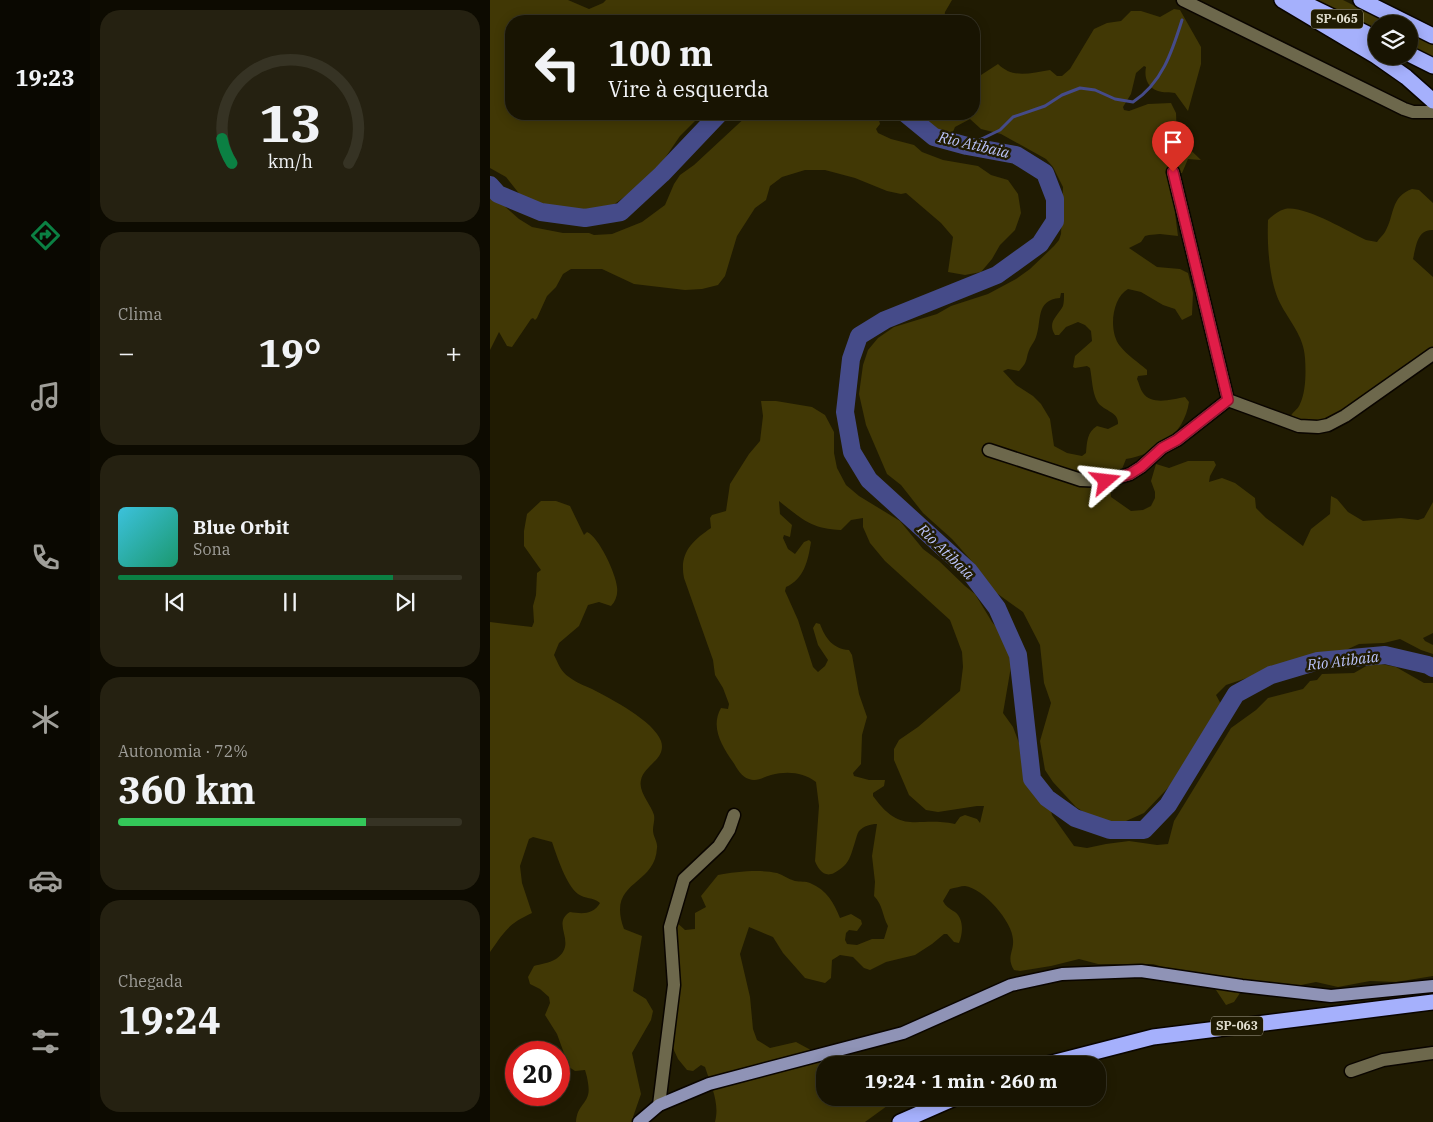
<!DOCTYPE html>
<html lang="pt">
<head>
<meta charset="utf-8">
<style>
	:root { --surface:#181402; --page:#252111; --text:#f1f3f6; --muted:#9f9e99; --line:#363324; --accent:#0b8043 }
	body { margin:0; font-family:"IBM Plex Serif",serif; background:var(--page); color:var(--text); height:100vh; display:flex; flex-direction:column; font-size:19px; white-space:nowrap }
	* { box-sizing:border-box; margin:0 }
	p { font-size:16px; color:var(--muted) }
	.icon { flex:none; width:28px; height:28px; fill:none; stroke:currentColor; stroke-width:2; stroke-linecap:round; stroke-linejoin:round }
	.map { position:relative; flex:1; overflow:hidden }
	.panel { display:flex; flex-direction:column; gap:10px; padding:10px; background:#0d0b01; width:400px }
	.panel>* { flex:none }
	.banner { position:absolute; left:15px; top:15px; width:475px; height:105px; border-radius:20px; box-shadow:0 2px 12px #0003,0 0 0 1px var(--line); background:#181402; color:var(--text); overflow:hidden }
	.controls { position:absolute; left:878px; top:15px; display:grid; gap:10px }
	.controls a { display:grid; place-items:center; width:50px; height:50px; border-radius:50%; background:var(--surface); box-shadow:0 2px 12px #0003,0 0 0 1px var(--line); font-size:25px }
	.speed { position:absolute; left:15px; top:1041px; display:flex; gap:10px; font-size:25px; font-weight:700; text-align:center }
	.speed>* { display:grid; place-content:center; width:65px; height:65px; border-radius:50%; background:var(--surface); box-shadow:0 2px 12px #0003,0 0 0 1px var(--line); line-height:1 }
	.speed .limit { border:8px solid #d22; background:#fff; color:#111 }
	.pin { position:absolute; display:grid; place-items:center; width:42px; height:42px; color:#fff; margin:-51px -21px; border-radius:50% 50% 50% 0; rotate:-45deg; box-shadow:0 0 5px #0007 }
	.pin .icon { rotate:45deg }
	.me { position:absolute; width:55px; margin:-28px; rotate:73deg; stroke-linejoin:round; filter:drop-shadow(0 0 4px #0008) }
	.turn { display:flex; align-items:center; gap:18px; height:105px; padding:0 20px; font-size:22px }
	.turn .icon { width:65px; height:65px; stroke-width:2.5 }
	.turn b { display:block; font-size:35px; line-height:42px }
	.big { font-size:38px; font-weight:800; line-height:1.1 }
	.panel .widget { flex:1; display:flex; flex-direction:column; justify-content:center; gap:8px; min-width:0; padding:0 18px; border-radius:20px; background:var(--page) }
	.panel .dial { align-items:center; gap:0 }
	.dial svg { height:130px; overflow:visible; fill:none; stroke:var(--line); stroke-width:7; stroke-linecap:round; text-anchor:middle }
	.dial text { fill:var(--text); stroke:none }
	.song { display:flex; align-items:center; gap:15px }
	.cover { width:60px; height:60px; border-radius:8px; background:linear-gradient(135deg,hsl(190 70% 55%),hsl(160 70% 35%)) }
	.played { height:5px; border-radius:2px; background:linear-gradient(90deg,var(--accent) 80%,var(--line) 80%) }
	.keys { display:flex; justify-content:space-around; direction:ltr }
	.heat { display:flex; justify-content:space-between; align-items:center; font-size:28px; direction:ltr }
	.charge { height:8px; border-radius:4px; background:linear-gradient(90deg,#34c759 72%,var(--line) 0) }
	.trip { position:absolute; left:326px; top:1056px; width:290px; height:50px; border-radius:20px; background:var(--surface); box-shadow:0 2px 12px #0003,0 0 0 1px var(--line); font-weight:800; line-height:50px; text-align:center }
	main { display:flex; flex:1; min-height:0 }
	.dock { display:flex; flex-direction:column; width:90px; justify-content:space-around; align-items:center; background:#0a0801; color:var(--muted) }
	.dock .icon { width:35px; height:35px }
	.dock .current { color:var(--accent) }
	.dock b { font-size:22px; color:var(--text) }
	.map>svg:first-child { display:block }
</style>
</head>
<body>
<main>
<nav class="dock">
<b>19:23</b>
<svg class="icon current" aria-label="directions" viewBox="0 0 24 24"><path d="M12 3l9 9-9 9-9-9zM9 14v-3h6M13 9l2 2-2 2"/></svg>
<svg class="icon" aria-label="music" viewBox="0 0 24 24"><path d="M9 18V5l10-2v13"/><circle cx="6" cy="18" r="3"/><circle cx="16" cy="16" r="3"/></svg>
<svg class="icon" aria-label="phone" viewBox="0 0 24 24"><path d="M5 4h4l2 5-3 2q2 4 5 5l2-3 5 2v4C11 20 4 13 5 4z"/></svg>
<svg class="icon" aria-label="climate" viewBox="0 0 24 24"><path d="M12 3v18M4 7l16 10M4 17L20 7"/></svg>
<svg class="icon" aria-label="car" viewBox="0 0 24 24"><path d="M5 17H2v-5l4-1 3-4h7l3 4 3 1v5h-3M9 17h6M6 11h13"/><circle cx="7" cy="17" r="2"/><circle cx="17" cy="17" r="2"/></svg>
<svg class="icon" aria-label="filters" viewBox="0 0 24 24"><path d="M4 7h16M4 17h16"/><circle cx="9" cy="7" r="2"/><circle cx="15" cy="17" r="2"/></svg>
</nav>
<section class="panel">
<div class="widget dial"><svg viewBox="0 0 100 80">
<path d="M14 69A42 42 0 1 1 86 69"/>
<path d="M14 69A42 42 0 0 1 8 54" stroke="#0b8043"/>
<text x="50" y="56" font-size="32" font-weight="700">13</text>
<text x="50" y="72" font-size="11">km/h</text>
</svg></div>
<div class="widget"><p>Clima</p>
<div class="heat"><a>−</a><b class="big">19°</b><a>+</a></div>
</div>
<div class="widget">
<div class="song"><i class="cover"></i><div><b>Blue Orbit</b><p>Sona</p></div></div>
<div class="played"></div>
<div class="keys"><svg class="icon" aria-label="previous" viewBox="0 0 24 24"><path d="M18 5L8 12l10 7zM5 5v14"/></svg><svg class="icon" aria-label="pause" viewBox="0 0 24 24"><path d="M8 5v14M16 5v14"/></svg><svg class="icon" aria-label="next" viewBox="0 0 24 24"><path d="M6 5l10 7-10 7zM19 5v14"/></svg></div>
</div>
<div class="widget"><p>Autonomia · 72%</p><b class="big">360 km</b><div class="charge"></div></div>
<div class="widget"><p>Chegada</p><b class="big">19:24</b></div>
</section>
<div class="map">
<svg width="943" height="1122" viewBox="0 0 943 1122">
	<rect width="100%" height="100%" fill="#201b02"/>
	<path fill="#413805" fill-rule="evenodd" d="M0 0H78L99 9 113 3 116 0H462L455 12 454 21H21V114H212L190 136 162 177 119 208 104 214 73 213 55 210 31 196 16 177 0 168Z
		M823 0H853L901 24H886V32Z
		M684 9 690 10 711 47V64L698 111 685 93C680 92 673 93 668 91 657 87 654 77 656 67L654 66 646 73 641 94 633 107 634 110 639 111 658 104 681 103 686 113 687 137 711 160 698 159 692 173H688L686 175 685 213 688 236 670 234 659 235 655 236 651 242 639 248 667 267 690 269 698 273 703 293 702 315 692 320 685 309 673 305 651 292 638 289C622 298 618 331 630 346 637 355 648 362 657 370V375L648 376 647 379C649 383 650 389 653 393 662 406 683 399 695 397L699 402C694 435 666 454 636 459L632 469 620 477 621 497 641 511 653 510 661 506 665 498V492L661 481 666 464 679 468 698 461H724L726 465 720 476 719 482 732 478 745 483 765 498 766 508 776 518 813 546 821 529 840 514 841 496 847 499 858 512 873 521 911 518 928 520 934 518 943 502V633L933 638 935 641 943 645V654L931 650 910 639 894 643 869 644 843 656 821 660 797 669 772 673 736 685 726 695 732 706 729 717 696 769 654 813 636 821 620 822 601 817 586 807 563 782 555 770 550 741 561 703 554 683 550 645 533 612 505 592 497 581 488 573 487 567 462 539 433 513 411 485 397 474 376 425 369 394 373 365 378 350 388 338 404 327 447 314 461 306 498 294 526 279 540 269 564 246 569 240 571 234 573 187 563 167 556 159 511 134 491 129 480 119 465 127 462 134C444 132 436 125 422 114H484V74L491 75 508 64C523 79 540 73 560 70L567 76H572L580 69 604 29 617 23 631 21 641 11H651L670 17ZM571 293H574C574 298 574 302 573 306 567 317 557 322 565 335H569L576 327 588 322 595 325 601 331 602 341 585 356 583 367 585 368 597 366 600 368C602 377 602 392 607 401 612 411 629 411 628 424L618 429 607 426C597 432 597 442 596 453L592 456 577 453 564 446 560 419 551 404 543 396 526 385 513 371 518 369 529 371C539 361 535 359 540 348 542 344 545 341 546 337 552 321 545 300 570 298Z
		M919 32 943 44V59L919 47Z
		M259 114H371L389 120 390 124 386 129 388 133 401 139 424 145 432 152 453 160 488 166 501 175 518 180 528 194 531 213 525 230 510 245 502 259 491 272 475 275 458 272 463 237 451 223 416 193 411 194 397 191 365 178 335 170H315L292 177 280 186 276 200 265 208 247 236 235 276 228 285 212 289 195 290 144 284 112 269H81L73 274 66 287 57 296 47 318 45 320 43 318 41 319 22 347 17 346 9 332 0 350V193L29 219 42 227 73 233H99L104 235 122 234 152 222 175 205 184 184 190 175 204 165Z
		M922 189 929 190 943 203V230C927 229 926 247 923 259L943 277V347L882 392 857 408 827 422 800 419C801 412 808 410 810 404 816 391 816 372 815 358 814 336 799 321 790 303 779 281 777 244 778 220 783 215 788 211 795 209 814 205 857 231 876 240L887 242C889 239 893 235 895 232 905 215 900 197 922 189Z
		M271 401H286L322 407 335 415 344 432V453L347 468 356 485 369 496 410 521 433 549 449 561 475 586 485 594 502 622 517 639 523 655 513 713 523 727 529 743 555 784 562 815 584 846 597 848 616 844 639 841 667 845 678 844 684 821 741 728 766 710 778 698 813 689 820 681 827 680 832 674 864 673 878 665 886 663 906 667 934 683H943V976L906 982 880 981 848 987 826 982 791 989H755L750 993 744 1002 736 1005 726 990 711 979 663 964H608L589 959 561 966 530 971 524 970C516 957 524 952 523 940 523 922 493 888 475 886 471 886 465 888 460 889L453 901C456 907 459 908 465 912 474 919 473 933 469 943L464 942 457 934H454L442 944 425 955 396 962 380 970 374 968 363 957 350 955 342 960 341 978 335 983 315 978 293 953 283 937 259 927 250 954 260 997 263 1029 267 1040 280 1048 306 1042 330 1055 353 1058 360 1065H335V1098H408L375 1122H225C230 1103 221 1086 215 1067L211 1065 203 1071 197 1070 188 1059 182 1046 184 920 195 930 205 929V913L216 907 211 896 228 875C244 872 271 869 287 873 293 875 298 879 305 881 310 882 316 881 320 883 337 890 344 903 350 918L361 914 371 920 372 924 367 931 359 930 356 933 355 940 357 944 367 945 382 939H394L398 926C392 915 393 905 384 896L385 882 382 856 387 824C380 824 374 826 369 831 367 834 366 839 365 842 360 858 359 865 344 873 334 878 328 869 325 861L329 806 326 782C313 772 297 771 281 775 273 777 267 782 259 779 251 777 247 768 243 762 232 746 220 727 231 708L238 709 239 704 233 688 225 675 223 660 194 578C189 553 202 541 221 528L220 518 222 515 236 511 240 484 259 454 270 441 273 416ZM289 501C312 519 321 529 351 530L361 520 373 518V527L380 543 395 561 460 620 472 652 473 667 470 691 428 727 409 740 404 749V760L419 795 436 810 448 812 487 806H494L490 823 487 819 475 815 470 817 465 824C425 816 412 836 383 796V793L394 786 395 780H379L364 776 363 773 371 764 372 735 377 717 369 694 362 655 359 650C343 649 335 638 330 624L326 623 323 628 328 645 338 660 335 666 328 672 323 667 308 620 295 591 296 587C314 579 318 561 321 542L319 540 314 542 305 554 298 549 293 538 294 535 300 537 302 525 290 514Z
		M51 501H66L80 506 94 535 97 532C109 537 126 574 127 587 128 594 126 601 121 606L109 602 98 605 89 626 69 643 64 655C68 663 71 672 79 677 85 682 95 686 102 689 121 699 164 721 171 741 177 759 154 765 151 780 148 792 161 804 164 815 165 820 163 825 163 830 163 837 168 842 167 848 165 887 116 880 134 929L152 936 143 991 156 999 163 1011 161 1020 142 1053 151 1094 143 1117 146 1122H86C87 1107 95 1105 98 1095 100 1089 97 1076 95 1070L85 1071 79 1067 67 1034 55 1015 60 1003 59 997 50 989 40 984 38 977 44 966C50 964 60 963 66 959 89 943 60 924 80 912 92 914 103 915 110 903 103 897 95 899 88 894 76 885 67 856 62 842L43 837 39 839 30 866 32 883 42 913C18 924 15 931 0 952V622L42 627 44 622 43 606 46 595 47 573 51 570 34 546V531L37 514Z"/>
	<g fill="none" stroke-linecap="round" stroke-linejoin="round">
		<path stroke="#454b89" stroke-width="3" d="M477 146 510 130 523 117 555 106 572 95 590 88 605 90 625 99 643 102C672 83 682 52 692 20"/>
		<path stroke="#454b89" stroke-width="18" d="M416 114 444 137 477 146 526 155 555 173 565 199V221L550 244 507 275 395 320 369 336 361 359 355 412 362 452 379 480 479 571 507 608 528 655 542 779 557 798 585 818 620 830H654L678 805 746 694 781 675 828 661 895 655 938 665 943 668
			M0 185 8 194 51 212 95 218 131 212 172 174 229 114"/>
		<defs>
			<path id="minor" d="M693 0 914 109 923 112H943
				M683 172 738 400
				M738 400 809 426 828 427 838 425 855 416 943 354
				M499 450 591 480 616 481 640 474 651 467 672 448 687 440 738 400
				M861 1071 893 1060 943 1053
				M169 1105 184 985 180 927 194 879 229 846 239 830 244 815"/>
			<path id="major" d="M149 1122 169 1105 219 1084 413 1033 521 985 572 974 651 971 752 986 841 996 943 986"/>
			<path id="highway" d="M792 0 886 56
				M871 0 943 36
				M814 3 886 38
				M919 54 943 66
				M886 56 916 77 943 101
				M554 1065 663 1037 943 1002
				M410 1122 465 1098"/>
		</defs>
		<use href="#minor" stroke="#0a0500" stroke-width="15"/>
		<use href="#major" stroke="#0a0500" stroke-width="15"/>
		<use href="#highway" stroke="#0a0500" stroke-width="18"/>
		<use href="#minor" stroke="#6d684c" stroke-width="12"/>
		<use href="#major" stroke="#8f93b6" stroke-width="12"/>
		<use href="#highway" stroke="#a5b0fc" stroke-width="15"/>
	</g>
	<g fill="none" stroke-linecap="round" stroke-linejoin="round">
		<defs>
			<path id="route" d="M616 481 640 474 651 467 672 448 687 440 738 400 683 172"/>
		</defs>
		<use href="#route" stroke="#92132f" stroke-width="12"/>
		<use href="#route" stroke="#e11d48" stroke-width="9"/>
	</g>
	<g text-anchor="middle" stroke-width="5" stroke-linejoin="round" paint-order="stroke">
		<g fill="#201b02" stroke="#a6a290" stroke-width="1">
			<rect x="821" y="9.5" width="52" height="19" rx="4"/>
			<rect x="721" y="1016.5" width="52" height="19" rx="4"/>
		</g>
		<g font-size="12" font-weight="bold" fill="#dfdccd">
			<text x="847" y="23">SP-065</text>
			<text x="747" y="1030">SP-063</text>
		</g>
		<g font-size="15" font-style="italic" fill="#bbc4fb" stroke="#201b02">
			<text transform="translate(484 145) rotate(13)" y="5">Rio Atibaia</text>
			<text transform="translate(456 552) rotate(44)" y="5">Rio Atibaia</text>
			<text transform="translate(853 661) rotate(-7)" y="5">Rio Atibaia</text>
		</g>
	</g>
</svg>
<div class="controls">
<a><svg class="icon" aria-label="layers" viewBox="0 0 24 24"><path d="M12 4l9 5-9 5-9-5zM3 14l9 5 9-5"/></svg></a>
</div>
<div class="speed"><div class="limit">20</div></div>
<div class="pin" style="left:683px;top:172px;background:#d93025"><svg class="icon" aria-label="arrive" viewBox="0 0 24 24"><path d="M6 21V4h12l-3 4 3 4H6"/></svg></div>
<svg class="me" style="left:616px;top:481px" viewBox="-20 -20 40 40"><path d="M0-17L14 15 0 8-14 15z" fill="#e11d48" stroke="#fff" stroke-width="4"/></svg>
<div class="trip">19:24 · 1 min · 260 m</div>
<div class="banner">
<div class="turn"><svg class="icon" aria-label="left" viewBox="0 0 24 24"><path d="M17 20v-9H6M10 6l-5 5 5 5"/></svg><div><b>100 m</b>Vire à esquerda</div></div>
</div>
</div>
</main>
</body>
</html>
